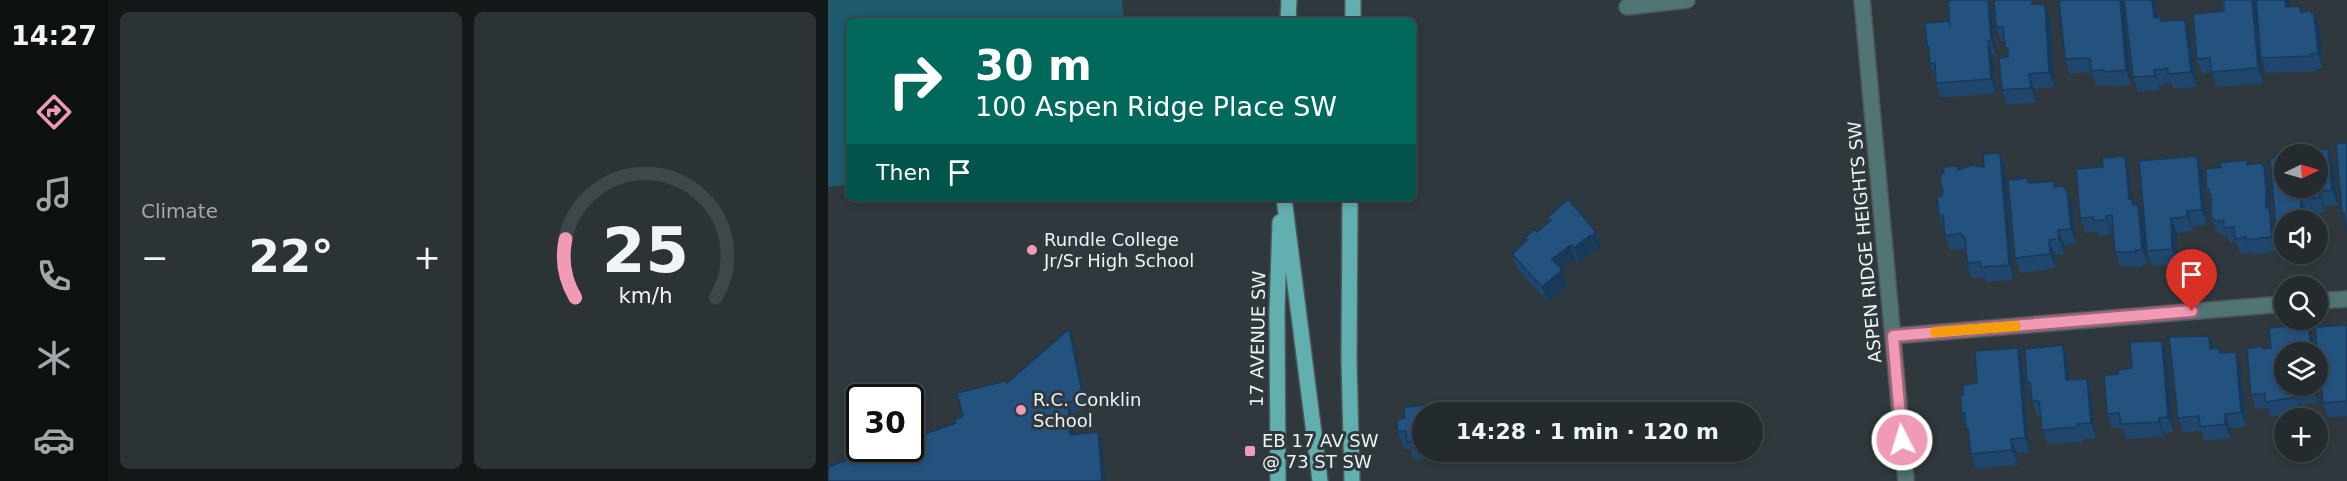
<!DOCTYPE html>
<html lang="en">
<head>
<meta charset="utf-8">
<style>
	:root { --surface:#232b2e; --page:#2b3336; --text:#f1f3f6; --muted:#a3a7aa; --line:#40474a; --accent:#f09ab5 }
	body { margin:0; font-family:"DejaVu Sans",sans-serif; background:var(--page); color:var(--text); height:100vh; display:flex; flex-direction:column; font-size:22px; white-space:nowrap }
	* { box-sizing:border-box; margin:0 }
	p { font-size:20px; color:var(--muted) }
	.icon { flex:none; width:33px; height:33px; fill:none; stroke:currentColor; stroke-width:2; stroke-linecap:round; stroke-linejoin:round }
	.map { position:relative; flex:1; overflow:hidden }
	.side { display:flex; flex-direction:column; gap:12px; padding:12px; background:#131819; width:720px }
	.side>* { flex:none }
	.top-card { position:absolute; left:18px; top:18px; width:570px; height:183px; border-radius:9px; box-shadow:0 3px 9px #0003,0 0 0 2px var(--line); background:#00695c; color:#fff; overflow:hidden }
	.needle { width:39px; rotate:85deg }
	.buttons { position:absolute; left:1446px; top:144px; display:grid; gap:12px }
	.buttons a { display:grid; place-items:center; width:54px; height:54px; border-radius:50%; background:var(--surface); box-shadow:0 3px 9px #0003,0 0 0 2px var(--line); font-size:30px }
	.speed { position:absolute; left:18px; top:384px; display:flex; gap:12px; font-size:30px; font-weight:700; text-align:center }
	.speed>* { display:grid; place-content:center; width:78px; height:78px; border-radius:50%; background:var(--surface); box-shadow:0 3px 9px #0003,0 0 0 2px var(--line); line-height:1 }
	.speed .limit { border:3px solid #111; border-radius:9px; background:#fff; color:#111 }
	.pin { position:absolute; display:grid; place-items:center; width:51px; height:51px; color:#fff; margin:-62px -26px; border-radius:50% 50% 50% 0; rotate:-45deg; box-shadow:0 0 6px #0007 }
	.pin .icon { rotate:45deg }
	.me { position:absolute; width:66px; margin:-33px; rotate:355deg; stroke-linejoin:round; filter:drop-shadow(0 0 4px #0008) }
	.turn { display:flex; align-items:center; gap:21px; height:126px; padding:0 30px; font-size:27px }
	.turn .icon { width:78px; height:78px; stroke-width:2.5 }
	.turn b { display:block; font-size:42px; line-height:51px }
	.then { display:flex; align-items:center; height:57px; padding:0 30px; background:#0003; gap:12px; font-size:22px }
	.big { font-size:45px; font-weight:700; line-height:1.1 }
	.side .widget { flex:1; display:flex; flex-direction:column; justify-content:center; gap:9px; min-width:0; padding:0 21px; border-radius:9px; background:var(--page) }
	.side .dial { align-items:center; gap:0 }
	.dial svg { height:156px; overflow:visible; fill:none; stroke:var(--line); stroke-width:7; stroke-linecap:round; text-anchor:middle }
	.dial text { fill:var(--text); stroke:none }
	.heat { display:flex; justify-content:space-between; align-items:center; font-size:33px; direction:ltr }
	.side .tiles { flex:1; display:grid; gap:12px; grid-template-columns:repeat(2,1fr) }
	.trip { position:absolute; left:584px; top:402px; width:351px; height:60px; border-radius:30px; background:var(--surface); box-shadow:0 3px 9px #0003,0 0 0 2px var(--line); font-weight:700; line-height:60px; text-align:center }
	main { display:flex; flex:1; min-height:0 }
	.menu { display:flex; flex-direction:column; width:108px; justify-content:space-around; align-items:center; background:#0e1112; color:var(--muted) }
	.menu .icon { width:42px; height:42px }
	.menu .current { color:var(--accent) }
	.menu b { font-size:27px; color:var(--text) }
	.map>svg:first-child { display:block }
</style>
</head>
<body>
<main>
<nav class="menu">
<b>14:27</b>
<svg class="icon current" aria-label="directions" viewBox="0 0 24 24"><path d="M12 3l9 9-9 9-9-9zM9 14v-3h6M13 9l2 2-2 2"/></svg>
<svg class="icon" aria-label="music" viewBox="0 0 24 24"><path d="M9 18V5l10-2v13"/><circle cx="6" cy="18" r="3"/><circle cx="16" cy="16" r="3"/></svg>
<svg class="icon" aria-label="phone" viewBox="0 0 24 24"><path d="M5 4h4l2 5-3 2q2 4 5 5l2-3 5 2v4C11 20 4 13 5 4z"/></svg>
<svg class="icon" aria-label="climate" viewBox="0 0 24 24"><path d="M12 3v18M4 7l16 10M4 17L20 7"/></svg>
<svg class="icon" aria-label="car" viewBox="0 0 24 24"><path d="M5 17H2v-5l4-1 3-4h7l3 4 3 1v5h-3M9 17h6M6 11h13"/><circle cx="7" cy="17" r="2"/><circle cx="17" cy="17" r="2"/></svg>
</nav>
<section class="side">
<div class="tiles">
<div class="widget"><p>Climate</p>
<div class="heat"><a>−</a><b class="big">22°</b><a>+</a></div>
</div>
<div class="widget dial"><svg viewBox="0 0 100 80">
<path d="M14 69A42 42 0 1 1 86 69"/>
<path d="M14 69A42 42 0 0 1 9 39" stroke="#f09ab5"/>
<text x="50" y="56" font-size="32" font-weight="700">25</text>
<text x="50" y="72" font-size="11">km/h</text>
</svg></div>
</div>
</section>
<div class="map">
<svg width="1519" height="481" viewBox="0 0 1519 481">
	<rect width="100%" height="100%" fill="#2f393d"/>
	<path fill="#1e5a6d" d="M0 0H294L296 21H21V185L0 187Z"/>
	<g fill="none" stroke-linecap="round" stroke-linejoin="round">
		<defs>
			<path id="minor" d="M1034 0 1078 481
				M799 7 859 0
				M1490 301 1519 299
				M1065 336 1456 304"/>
			<path id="major" d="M525 0V21
				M460 21 461 0
				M456 198 492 481
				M522 198 521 361 524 481
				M450 481 449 310 452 222"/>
		</defs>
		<use href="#minor" stroke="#4d575a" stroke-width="18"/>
		<use href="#major" stroke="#4d575a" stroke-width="18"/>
		<use href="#minor" stroke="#517474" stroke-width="15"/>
		<use href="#major" stroke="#62afb0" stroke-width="15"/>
	</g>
	<path fill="#1f476d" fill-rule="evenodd" d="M1328 0 1330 18 1333 17 1334 21 1363 35 1369 87 1346 89 1343 83 1331 85 1332 90 1310 92 1305 77Z
		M1393 2 1462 7 1472 6 1475 12 1486 13 1492 28 1495 68 1488 69V71L1438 73 1434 60 1436 83 1389 87 1384 73 1374 74 1369 59 1396 11Z
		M1296 4 1303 85 1281 87V85L1269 86 1263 72 1242 74 1237 59Z
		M1207 5 1223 20 1227 87 1206 89 1208 102 1179 105 1174 90 1180 57 1177 48 1176 42H1174L1168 27Z
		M1165 12 1168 56H1165L1168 93 1113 98 1102 64V55L1099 47 1122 26Z
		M1500 149 1506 164 1510 205 1496 206 1497 213H1479L1481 220H1456V252L1454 253 1449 238 1442 159 1447 158 1446 154 1462 153 1461 151ZM1456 154H1490V188H1456Z
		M1369 156 1375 171 1379 225 1364 226 1365 231 1349 233V264L1324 266 1319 251Z
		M1419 160 1421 165 1434 163 1441 181 1443 204V215L1446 223 1449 251 1424 255 1423 252 1412 254 1408 242 1402 243 1399 235H1394L1388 231 1383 217V203L1378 189 1393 167Z
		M1129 166 1131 170 1156 167 1177 168 1186 280 1158 282 1156 277 1144 278 1139 263 1138 249 1122 250 1117 236 1116 230 1111 215 1115 191 1112 183 1116 173Z
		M1302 171 1305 200 1306 205 1310 204 1315 219 1320 264 1313 265V267H1293L1287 252 1285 230H1284V234L1271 236 1270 232 1258 233 1252 218Z
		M1200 178 1201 183 1228 187 1239 191 1245 205 1248 243 1236 245 1237 254H1226L1228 268 1193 273 1187 258Z
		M720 217 768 232 774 247 768 251 767 250 751 263 748 259 734 270 740 285 720 302 689 269 684 254 698 242 697 238 709 232 721 221Z
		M1460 254H1475L1461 255Z
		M1469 325 1470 328 1481 327 1486 342 1490 403 1473 405 1474 411 1443 417 1440 408 1428 409 1423 395 1435 349 1443 348Z
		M1519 325V416L1500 418 1495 403Z
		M245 340 259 407 244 414 245 434 274 442 128 423 179 383Z
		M1235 345 1240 360 1242 380 1264 394 1268 438 1255 439V442L1220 444 1214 430 1213 416H1209L1199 382Z
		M1385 349 1413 367 1419 427 1402 428 1403 438 1377 441 1373 431 1355 432 1350 418Z
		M1340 356 1346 432 1336 433V436L1298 439 1294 428H1284L1279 414 1290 374Z
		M1195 363 1202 453H1189L1190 465 1148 469 1143 454 1141 438 1134 414 1135 395 1149 383Z
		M594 412V452H656H653V454L586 460 582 449 577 450 570 432 577 418Z"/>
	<path fill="#193959" d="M1160 0 1165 12 1168 56 1163 41Z
		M1292 0H1294L1296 4 1303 85 1298 70Z
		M1324 0H1328L1331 33 1326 18Z
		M1424 0H1428L1436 83 1430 68Z
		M1457 0H1461L1463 22 1458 7Z
		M1217 5 1223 20 1227 87 1221 72Z
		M1483 11 1487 23 1486 13 1492 28 1495 68 1490 53Z
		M1357 20 1363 35 1369 87 1363 72Z
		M1160 41 1165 56 1168 93 1163 79Z
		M1326 70 1331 85 1332 90 1327 76Z
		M1201 74 1206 89 1208 102 1203 88Z
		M1500 149 1506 164 1510 205 1504 190Z
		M1172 153 1177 168 1186 280 1181 265Z
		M1297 156 1302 171 1305 200 1310 213 1301 199Z
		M1369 156 1375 171 1379 225 1374 210Z
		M1434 163 1436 170V166L1441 181 1443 204V215L1446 223 1449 251 1444 237 1438 208Z
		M1239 191 1245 205 1248 243 1243 229Z
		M1491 191 1496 206 1497 213 1492 198Z
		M1473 198 1476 209V207L1481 220H1478L1473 207Z
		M1310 204 1315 219 1320 264 1314 250Z
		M1359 211 1364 226 1365 231 1359 217Z
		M1278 216 1284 230V234Z
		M1343 218 1349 233V264L1344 249Z
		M1230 230 1236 245 1237 254 1231 239Z
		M768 232 774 247 768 251 763 237Z
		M762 235 767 250 751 263 746 248Z
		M1221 240 1226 254 1228 268 1222 254Z
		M743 245 748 259 730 273 724 259Z
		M734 270 740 285 720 302 714 287Z
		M1481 327 1486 342 1487 352H1483Z
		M241 329 245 340 259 407 255 396Z
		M1381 336 1386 350 1382 349Z
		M1334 341 1340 356 1346 432 1340 417Z
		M1235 345 1240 360 1243 395 1238 380Z
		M1190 348 1195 363 1202 453 1197 438Z
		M1408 352 1413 367 1419 427 1413 412Z
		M1259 379 1264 394 1268 438 1263 423Z
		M1485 386H1489L1490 403 1485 389Z
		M1468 390 1473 405 1474 411 1469 397Z
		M240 403 244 414 246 445 242 435Z
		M1397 414 1402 428 1403 438 1397 424Z
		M1331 418 1336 433V436L1331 422Z
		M270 432 274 442 277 481H274Z
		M1183 439 1189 453 1190 465 1184 450Z"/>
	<path fill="#24527f" stroke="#193959" stroke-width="1.5" fill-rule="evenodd" d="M1127 0H1160L1163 41H1160L1163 79 1108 83 1107 63 1102 64 1101 47H1099L1097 23 1121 21 1122 27 1120 1Z
		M1166 0H1204V4L1217 5 1221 72 1201 74 1203 88 1174 90 1171 58 1180 57V48H1177L1175 27H1168Z
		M1231 0H1292L1298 70 1276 72V70L1263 71 1262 59 1258 58 1237 59Z
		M1296 0H1324L1326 18 1333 17V21L1357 20 1363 72 1340 74V68L1326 70 1327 76 1305 77Z
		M1393 0H1424L1430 68 1383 72 1382 58 1369 59 1365 14 1396 11V2H1393Z
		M1428 0H1457L1458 7 1472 6 1473 12 1483 11V13H1486L1490 53 1482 54 1483 56 1433 58Z
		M1519 143V229L1518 230 1516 213H1514L1508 144Z
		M1500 149 1504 190 1491 191 1492 198H1473V207H1476L1478 220H1456V240H1455V237L1449 238 1442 159 1447 158 1446 154 1462 153 1461 151ZM1456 154H1490V188H1456Z
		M1172 153 1181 265 1153 267 1152 262 1139 263 1137 238 1132 233 1117 236 1115 215H1111L1109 196H1114L1115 190 1112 183 1114 172 1116 173 1115 167 1129 166 1130 170 1144 165 1156 167 1155 154Z
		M1297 156 1301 199 1304 198 1305 205 1310 204 1314 250H1307L1308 252H1287L1284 215 1278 216 1279 219 1266 221 1265 217 1252 218 1248 169 1275 167 1274 158Z
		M1369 156 1374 210 1359 211V217L1343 218 1344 249 1319 251 1311 161Z
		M1419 160V165L1434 163V166H1436L1438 189V208H1441L1444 237 1418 240V237L1407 239 1406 227 1396 228V220L1388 221 1383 217V195H1381V189H1378V169L1393 167 1392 163Z
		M1200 178V183L1226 181V187L1235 186 1239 191 1243 229 1230 230 1231 239 1221 240 1222 254 1187 258 1180 180Z
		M740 199 768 232 763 237 762 235 746 248 743 245 724 259 734 270 714 287 684 254 699 240 697 238 706 229 709 232 723 220 720 217Z
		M1469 325V328L1481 327 1483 352H1456V386H1485V389L1468 390 1469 397 1437 402V393L1423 395 1419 349 1433 346 1435 349 1443 348 1441 328Z
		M1519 325V401L1495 403 1487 327Z
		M241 329 255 396 240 403 242 435 270 432 274 481H0V467L54 448H82V439L128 423 127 420 135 416 129 393 178 381 179 383Z
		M1381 336 1382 349 1391 348 1392 353 1408 352 1413 412 1397 414V424L1372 427 1371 416 1350 418 1341 337Z
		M1334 341 1340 417 1331 418V422L1293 424 1291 413 1279 414 1276 375 1290 374 1291 370 1304 368 1302 342Z
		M1235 345 1238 380 1259 379 1263 423 1249 424 1250 427 1214 430 1211 401H1204L1202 382H1199L1197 349Z
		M1190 348 1197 438 1183 439 1184 450 1143 454 1140 429H1138L1137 413 1134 414 1132 395H1135V385L1149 383 1147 351Z
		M653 401 655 412H594V441L579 442 578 431 570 432 569 420 577 418 576 407Z"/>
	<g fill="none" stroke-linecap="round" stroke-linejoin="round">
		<defs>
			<path id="route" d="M1074 440 1065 336 1364 311"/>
		</defs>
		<use href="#route" stroke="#9c6476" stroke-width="15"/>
		<use href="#route" stroke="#f09ab5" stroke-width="10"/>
		<path stroke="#f59e0b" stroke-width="10" d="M1107 332 1188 326"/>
	</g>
	<g fill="#f09ab5" stroke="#2f393d" stroke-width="2">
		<circle cx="204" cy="250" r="6"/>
		<circle cx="193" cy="410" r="6"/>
		<rect x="416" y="445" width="12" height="12" rx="3"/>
	</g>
	<g text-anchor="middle" stroke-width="6" stroke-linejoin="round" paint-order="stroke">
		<g font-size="18" fill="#edf3f5" stroke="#2f393d" text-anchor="start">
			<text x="216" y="246">Rundle College<tspan x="216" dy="21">Jr/Sr High School</tspan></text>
			<text x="205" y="406">R.C. Conklin<tspan x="205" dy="21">School</tspan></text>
			<text x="434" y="447">EB 17 AV SW<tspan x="434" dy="21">@ 73 ST SW</tspan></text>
		</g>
		<g font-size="18" fill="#edf3f5" stroke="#2f393d">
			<text transform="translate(1037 242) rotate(-95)" y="6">ASPEN RIDGE HEIGHTS SW</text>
			<text transform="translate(430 339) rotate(-89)" y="6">17 AVENUE SW</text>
		</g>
	</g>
</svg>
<div class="buttons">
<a><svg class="needle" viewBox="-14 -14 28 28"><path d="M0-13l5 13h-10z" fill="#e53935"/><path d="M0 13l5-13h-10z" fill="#a3a7aa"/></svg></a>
<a><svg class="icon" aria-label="sound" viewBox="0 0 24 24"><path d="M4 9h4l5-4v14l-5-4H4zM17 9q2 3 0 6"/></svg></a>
<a><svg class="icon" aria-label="search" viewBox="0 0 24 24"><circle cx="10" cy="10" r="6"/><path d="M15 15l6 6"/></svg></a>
<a><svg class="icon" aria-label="layers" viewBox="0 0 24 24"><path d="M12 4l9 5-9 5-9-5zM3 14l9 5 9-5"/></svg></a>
<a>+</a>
</div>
<div class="speed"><div class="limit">30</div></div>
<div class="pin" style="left:1364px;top:311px;background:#d93025"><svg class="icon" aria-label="arrive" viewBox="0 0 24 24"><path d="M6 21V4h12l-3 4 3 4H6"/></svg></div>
<svg class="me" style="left:1074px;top:440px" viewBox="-20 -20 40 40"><circle r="17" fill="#f09ab5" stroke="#fff" stroke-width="3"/><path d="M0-11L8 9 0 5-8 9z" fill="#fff"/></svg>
<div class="trip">14:28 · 1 min · 120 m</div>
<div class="top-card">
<div class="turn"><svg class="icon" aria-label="right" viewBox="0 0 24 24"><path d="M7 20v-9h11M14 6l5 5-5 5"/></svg><div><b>30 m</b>100 Aspen Ridge Place SW</div></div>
<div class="then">Then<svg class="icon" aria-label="arrive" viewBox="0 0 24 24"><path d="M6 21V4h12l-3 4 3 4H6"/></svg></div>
</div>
</div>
</main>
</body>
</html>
